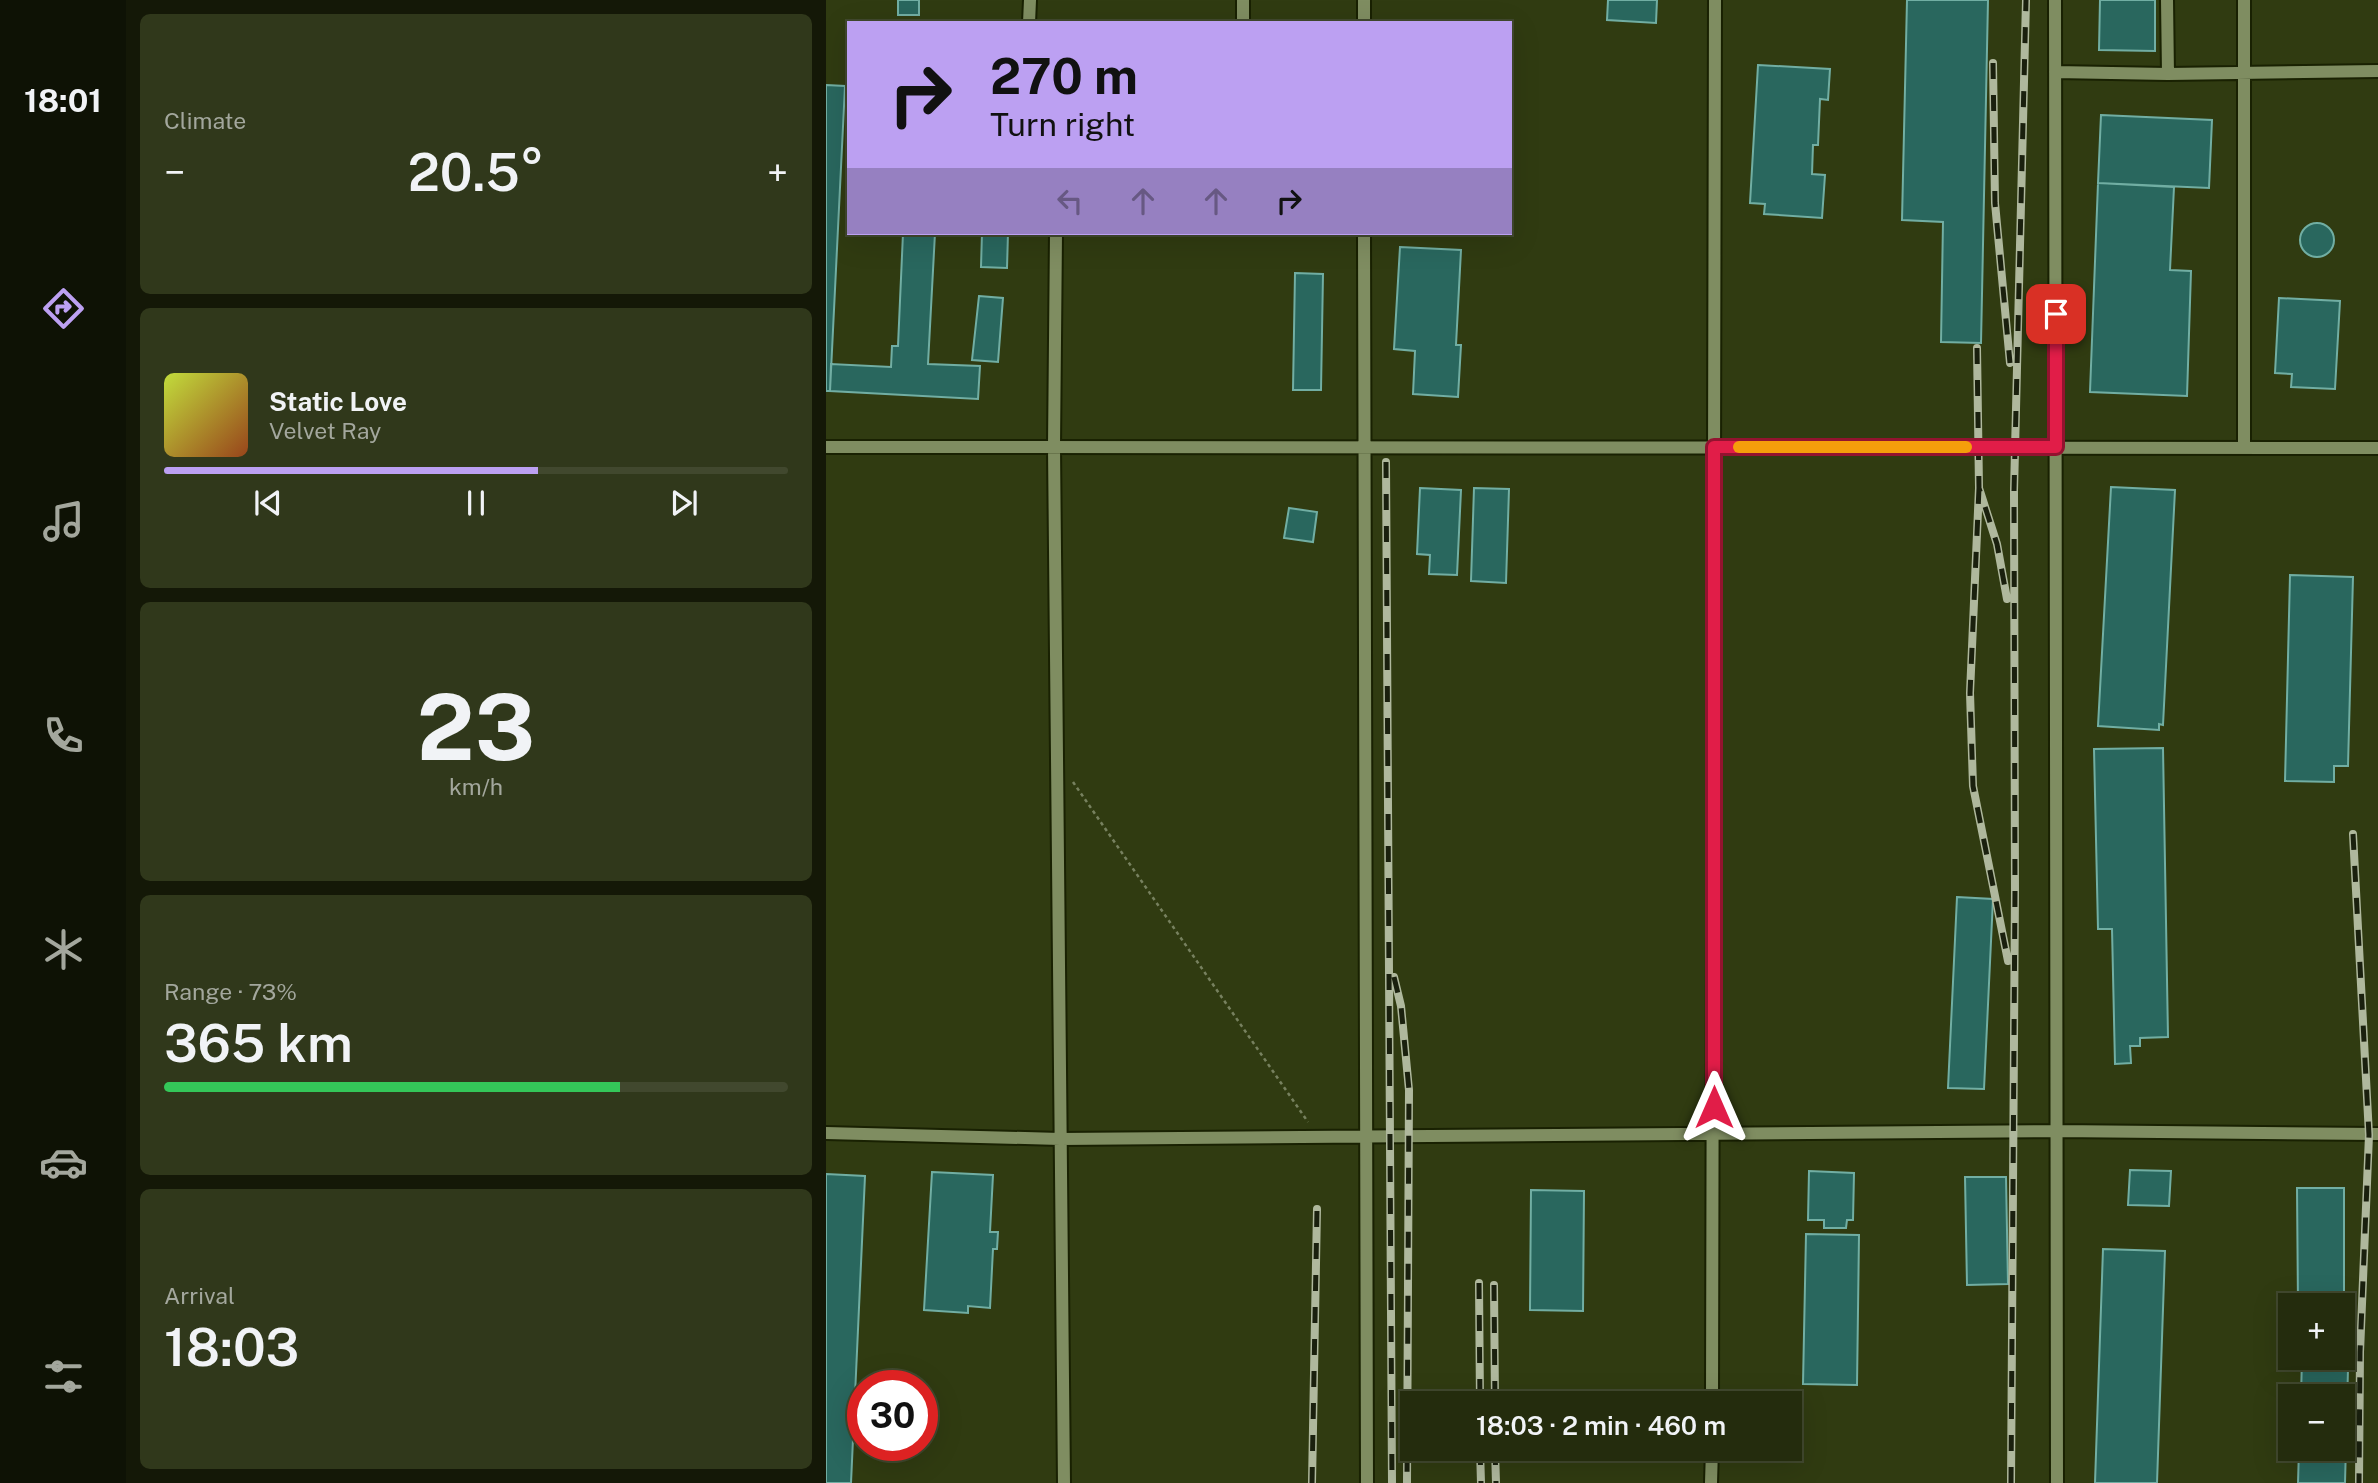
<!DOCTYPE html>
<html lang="en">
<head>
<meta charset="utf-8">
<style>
	:root { --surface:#242c0d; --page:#30381b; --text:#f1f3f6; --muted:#a3a79d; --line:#41482e; --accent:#bca0f2 }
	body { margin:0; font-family:"Public Sans",sans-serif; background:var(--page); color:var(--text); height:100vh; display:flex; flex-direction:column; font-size:26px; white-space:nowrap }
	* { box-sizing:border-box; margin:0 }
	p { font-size:23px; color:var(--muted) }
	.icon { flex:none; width:38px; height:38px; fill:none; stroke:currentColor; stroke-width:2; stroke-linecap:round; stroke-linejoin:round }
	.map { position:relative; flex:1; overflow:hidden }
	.details { display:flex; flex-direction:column; gap:14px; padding:14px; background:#141807; width:700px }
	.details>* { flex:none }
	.banner { position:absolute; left:21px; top:21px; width:665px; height:214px; border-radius:0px; box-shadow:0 7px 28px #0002,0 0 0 2px var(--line); background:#bca0f2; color:#111; overflow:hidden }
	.controls { position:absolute; left:1452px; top:1293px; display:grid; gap:14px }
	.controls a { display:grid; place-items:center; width:77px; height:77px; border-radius:0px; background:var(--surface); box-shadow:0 7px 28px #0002,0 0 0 2px var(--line); font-size:35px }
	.speed { position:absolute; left:21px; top:1370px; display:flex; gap:14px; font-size:35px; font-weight:700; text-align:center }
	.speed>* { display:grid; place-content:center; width:91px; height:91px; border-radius:50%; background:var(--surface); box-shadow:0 7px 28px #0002,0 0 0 2px var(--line); line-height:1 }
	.speed .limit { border:10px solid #d22; background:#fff; color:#111 }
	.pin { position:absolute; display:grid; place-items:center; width:60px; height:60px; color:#fff; margin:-30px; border-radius:14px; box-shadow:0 4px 10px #0006 }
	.me { position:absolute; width:77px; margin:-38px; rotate:0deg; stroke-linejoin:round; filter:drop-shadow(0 0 5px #0008) }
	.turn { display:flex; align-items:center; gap:24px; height:147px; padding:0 28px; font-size:32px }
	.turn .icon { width:91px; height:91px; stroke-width:2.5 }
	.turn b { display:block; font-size:49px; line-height:60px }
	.lanes { display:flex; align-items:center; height:66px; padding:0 28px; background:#0003; justify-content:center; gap:35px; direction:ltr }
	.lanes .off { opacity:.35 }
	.big { font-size:52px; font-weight:600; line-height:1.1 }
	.details .widget { flex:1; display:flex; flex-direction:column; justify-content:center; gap:10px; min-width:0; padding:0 24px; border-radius:10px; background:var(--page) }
	.details .dial { align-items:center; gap:0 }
	.dial b { font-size:91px; line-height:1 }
	.song { display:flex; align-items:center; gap:21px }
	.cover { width:84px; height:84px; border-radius:10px; background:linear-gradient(135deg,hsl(70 70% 55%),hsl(20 70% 35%)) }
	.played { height:7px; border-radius:4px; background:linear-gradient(90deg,var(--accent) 60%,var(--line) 60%) }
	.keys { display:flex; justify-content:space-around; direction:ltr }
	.heat { display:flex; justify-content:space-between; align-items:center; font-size:38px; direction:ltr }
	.charge { height:10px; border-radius:5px; background:linear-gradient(90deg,#34c759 73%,var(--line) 0) }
	.trip { position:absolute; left:574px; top:1391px; width:402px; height:70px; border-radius:0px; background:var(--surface); box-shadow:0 7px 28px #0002,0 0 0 2px var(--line); font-weight:600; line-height:70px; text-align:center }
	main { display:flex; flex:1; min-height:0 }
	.tabs { display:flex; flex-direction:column; width:126px; justify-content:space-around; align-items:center; background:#0e1205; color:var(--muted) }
	.tabs .icon { width:49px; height:49px }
	.tabs .current { color:var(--accent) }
	.tabs b { font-size:32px; color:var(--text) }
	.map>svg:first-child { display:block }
</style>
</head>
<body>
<main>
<nav class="tabs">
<b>18:01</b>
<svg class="icon current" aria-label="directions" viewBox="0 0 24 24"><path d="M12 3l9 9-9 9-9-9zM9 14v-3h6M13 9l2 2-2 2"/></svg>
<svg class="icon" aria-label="music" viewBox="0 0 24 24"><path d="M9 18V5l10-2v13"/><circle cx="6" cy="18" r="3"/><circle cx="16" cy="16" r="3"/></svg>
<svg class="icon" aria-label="phone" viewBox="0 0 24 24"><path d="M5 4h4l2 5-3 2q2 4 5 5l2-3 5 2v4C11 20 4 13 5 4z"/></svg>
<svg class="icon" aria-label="climate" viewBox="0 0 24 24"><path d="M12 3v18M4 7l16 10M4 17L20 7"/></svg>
<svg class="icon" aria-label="car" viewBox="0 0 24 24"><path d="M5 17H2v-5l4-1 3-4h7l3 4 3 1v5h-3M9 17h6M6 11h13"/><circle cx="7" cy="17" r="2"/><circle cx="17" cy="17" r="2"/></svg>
<svg class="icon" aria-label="filters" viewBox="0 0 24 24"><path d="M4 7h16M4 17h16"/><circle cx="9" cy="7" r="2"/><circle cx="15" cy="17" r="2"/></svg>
</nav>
<section class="details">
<div class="widget"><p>Climate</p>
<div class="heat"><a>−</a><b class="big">20.5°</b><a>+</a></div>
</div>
<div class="widget">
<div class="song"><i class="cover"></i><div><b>Static Love</b><p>Velvet Ray</p></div></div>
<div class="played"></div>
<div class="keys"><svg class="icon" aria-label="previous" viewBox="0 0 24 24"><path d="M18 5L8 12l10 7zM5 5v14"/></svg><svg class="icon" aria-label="pause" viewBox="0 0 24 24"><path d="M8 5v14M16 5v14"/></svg><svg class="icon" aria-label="next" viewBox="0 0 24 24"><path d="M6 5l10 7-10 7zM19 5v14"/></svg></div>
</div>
<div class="widget dial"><b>23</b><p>km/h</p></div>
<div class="widget"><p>Range · 73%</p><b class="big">365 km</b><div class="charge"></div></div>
<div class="widget"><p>Arrival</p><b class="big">18:03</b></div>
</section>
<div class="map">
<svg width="1552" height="1483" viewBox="0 0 1552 1483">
	<rect width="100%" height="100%" fill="#303b11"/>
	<path fill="#29675e" stroke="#71aea3" stroke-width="2" d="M72 0H93V15H72Z
		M782 0H831L830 23 781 20Z
		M1081 0H1162L1155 343 1115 342 1117 222 1076 220Z
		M1274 0H1329V51L1273 50Z
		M932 65 1004 69 1002 100 994 99 992 145H987L986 174 999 175 996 218 938 214 939 204 924 203Z
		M0 85 19 86 4 391H0Z
		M1275 115 1386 120 1383 188 1272 183Z
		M1272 183 1348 187 1344 270 1365 271 1361 396 1264 392Z
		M1474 240a17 17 0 1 1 34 0a17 17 0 1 1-34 0Z
		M77 233H109L102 364 154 366 152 399 4 391 5 364 65 367 66 346H72Z
		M156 233H182L181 268 155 267Z
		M574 247 635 250 630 345H635L632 397 587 394 589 351 568 349Z
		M469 273 497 274 495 390H467Z
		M153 296 177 298 172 362 146 360Z
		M1453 298 1514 301 1509 389 1465 387 1466 374 1449 373Z
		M1285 487 1349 490 1337 725 1333 724V730L1272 726Z
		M594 488 635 490 631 575 603 574 604 555 591 554Z
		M648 488 683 489 680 583 645 581Z
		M463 508 491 512 487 542 458 538Z
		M1464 575 1527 577 1522 766H1508V782L1459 781Z
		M1337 748 1342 1037 1314 1038V1046H1304L1305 1063 1289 1064 1286 929H1272L1268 749Z
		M1131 897 1167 899 1158 1089 1122 1088Z
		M1304 1170 1345 1171 1343 1206 1302 1205Z
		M983 1171 1028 1173 1027 1220H1021L1020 1228H998V1220H982Z
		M106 1172 167 1175 164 1232H172L171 1249H167L164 1308 142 1306V1313L98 1310Z
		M0 1174 39 1176 25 1483H0Z
		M1139 1177H1180L1182 1284 1141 1285Z
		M1471 1188H1518V1307L1472 1306Z
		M705 1190 758 1191 757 1311 704 1310Z
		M980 1234 1033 1235 1031 1385 977 1384Z
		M1277 1249 1339 1251 1331 1483H1269Z
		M1517 1330 1523 1331 1519 1483H1472L1473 1449H1517V1396H1475L1476 1358H1517Z"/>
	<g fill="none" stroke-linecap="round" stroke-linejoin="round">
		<defs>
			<path id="minor" d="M1229 0 1231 1483
				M1341 0 1342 74 1552 71
				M1418 0V447
				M203 23 204 0
				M417 23V0
				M538 23V0
				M1229 72 1342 74
				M230 233 228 447 238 1483
				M538 233 541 1483
				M0 447 1552 448
				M0 1133 234 1139 1231 1131 1552 1134
				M886 1404 889 0
				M885 1483 886 1449"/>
		</defs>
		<use href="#minor" stroke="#192102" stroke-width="16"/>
		<path stroke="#77815f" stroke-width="2.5" stroke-dasharray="3.5 3.5" stroke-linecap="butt" d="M247 782 482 1122"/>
		<use href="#minor" stroke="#7f8d61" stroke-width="12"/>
		<defs>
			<path id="rail" d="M1167 63 1169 203 1184 363
				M1151 348 1153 488 1171 544 1181 599
				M560 462 566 1483
				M1153 488 1144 693 1147 786 1182 961
				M1527 834 1543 1135 1534 1352 1533 1483
				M568 977 575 1006 583 1090 581 1483
				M653 1283 654 1404
				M668 1285 669 1404
				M654 1449 655 1483
				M669 1449 670 1483
				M486 1483 491 1209
				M1185 1483 1189 891 1188 491 1200 0"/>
		</defs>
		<use href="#rail" stroke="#afb89d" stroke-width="8"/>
		<use href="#rail" stroke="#1a200e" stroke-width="5" stroke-dasharray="16" stroke-linecap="butt"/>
	</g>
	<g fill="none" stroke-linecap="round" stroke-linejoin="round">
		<defs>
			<path id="route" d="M888 1107V447H1230V314"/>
		</defs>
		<use href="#route" stroke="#92132f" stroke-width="18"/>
		<use href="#route" stroke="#e11d48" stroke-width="12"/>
		<path stroke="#f59e0b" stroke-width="12" d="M913 447H1140"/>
	</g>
</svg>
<div class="controls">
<a>+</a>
<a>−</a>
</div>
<div class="speed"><div class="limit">30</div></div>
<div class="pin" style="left:1230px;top:314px;background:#d93025"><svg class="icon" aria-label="arrive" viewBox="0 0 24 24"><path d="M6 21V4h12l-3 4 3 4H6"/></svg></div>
<svg class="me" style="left:888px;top:1107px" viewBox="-20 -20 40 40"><path d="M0-17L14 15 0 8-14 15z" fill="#e11d48" stroke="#fff" stroke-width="4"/></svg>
<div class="trip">18:03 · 2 min · 460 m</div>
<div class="banner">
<div class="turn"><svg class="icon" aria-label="right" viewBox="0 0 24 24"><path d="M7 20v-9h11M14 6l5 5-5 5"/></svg><div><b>270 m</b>Turn right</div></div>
<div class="lanes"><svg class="icon off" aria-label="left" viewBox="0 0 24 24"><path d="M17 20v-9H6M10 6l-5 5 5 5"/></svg><svg class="icon off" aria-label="ahead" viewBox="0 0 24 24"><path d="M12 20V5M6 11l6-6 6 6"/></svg><svg class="icon off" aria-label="ahead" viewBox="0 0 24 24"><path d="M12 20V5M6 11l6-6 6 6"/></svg><svg class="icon" aria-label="right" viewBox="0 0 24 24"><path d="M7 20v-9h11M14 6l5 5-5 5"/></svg></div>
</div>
</div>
</main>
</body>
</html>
